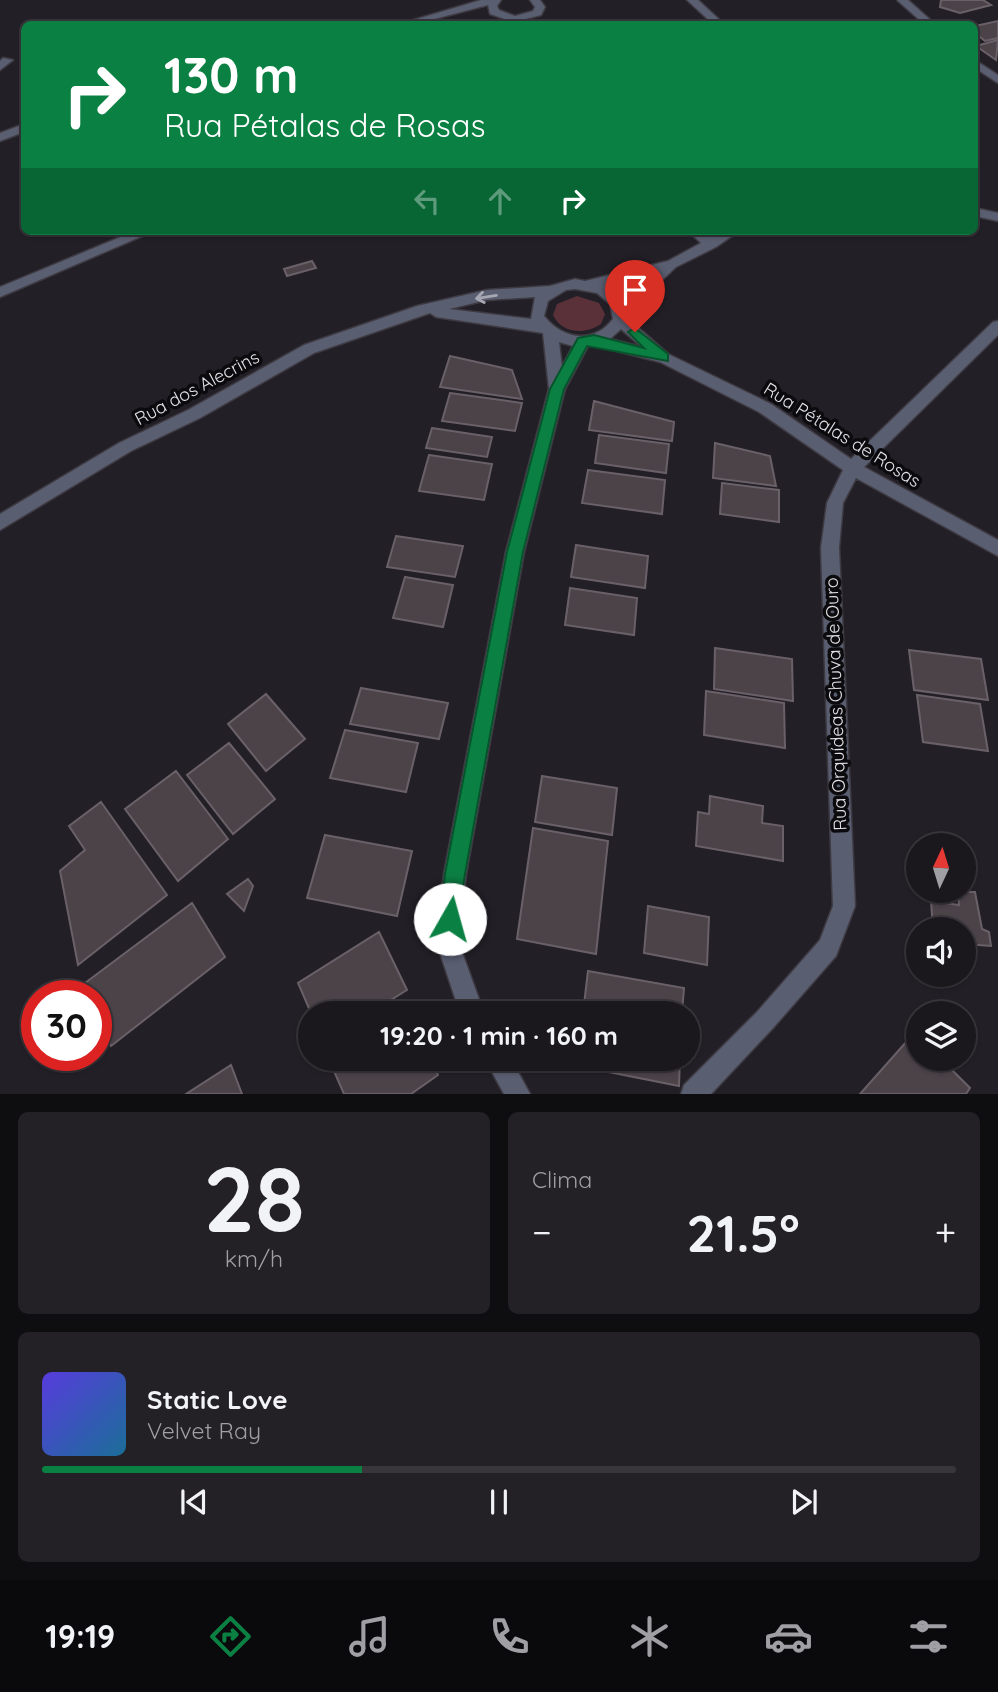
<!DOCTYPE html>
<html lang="pt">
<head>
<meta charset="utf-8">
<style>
	:root { --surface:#1a171d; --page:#232026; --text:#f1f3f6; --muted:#9f9fa4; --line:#38363b; --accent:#0b8043 }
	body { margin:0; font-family:Quicksand,sans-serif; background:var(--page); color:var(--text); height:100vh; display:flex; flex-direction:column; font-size:26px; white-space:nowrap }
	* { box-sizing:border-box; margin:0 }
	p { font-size:23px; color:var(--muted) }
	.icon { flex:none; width:38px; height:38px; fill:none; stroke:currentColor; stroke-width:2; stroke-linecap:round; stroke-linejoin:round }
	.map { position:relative; height:1094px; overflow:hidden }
	.drawer { display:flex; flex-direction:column; gap:18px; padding:18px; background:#0e0d10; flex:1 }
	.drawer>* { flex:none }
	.top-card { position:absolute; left:21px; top:21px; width:957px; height:214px; border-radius:10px; box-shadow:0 2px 5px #0004,0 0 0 2px var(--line); background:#0b8043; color:#fff; overflow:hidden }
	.needle { width:46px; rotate:4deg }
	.fabs { position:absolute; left:906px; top:833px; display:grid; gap:14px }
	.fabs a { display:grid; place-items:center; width:70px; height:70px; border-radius:50%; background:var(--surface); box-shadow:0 2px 5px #0004,0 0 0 2px var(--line); font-size:35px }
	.speed { position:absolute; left:21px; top:980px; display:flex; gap:14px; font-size:35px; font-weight:700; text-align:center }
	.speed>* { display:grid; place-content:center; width:91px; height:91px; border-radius:50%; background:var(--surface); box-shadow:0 2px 5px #0004,0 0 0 2px var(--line); line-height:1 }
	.speed .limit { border:10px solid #d22; background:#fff; color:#111 }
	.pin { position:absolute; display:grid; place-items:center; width:60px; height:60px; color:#fff; margin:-72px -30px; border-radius:50% 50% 50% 0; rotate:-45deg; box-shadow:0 0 7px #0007 }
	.pin .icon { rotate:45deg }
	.me { position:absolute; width:77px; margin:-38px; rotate:7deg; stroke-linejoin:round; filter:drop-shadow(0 0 5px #0008) }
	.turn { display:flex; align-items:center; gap:24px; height:147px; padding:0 28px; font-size:32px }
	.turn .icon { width:91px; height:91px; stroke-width:2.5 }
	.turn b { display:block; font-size:49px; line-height:60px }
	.lanes { display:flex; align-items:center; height:66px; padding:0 28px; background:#0003; justify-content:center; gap:35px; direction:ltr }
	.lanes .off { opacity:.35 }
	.big { font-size:52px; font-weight:700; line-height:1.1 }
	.drawer .tile { flex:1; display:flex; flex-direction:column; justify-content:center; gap:10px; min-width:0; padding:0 24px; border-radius:10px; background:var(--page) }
	.drawer .dial { align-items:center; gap:0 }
	.dial b { font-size:91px; line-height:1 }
	.song { display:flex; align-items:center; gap:21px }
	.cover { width:84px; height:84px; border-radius:10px; background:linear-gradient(135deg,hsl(250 70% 55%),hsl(200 70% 35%)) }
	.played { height:7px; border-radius:4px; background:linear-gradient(90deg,var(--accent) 35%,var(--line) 35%) }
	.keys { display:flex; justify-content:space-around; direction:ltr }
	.heat { display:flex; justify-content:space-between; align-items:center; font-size:38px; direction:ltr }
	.drawer .tiles { flex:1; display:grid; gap:18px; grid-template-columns:1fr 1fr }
	.tile:last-child { grid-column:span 2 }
	.trip { position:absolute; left:298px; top:1001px; width:402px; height:70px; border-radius:35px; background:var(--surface); box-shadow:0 2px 5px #0004,0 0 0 2px var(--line); font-weight:700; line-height:70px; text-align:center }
	.menu { display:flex; height:112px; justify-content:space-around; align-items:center; background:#0a090c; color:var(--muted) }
	.menu .icon { width:49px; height:49px }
	.menu .selected { color:var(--accent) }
	.menu b { font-size:32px; color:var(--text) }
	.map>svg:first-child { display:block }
</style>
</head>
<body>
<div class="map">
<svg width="998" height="1094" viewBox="0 0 998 1094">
	<rect width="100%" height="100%" fill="#231f27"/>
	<path fill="#5a3039" d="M577 296 599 303 605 314 601 324C585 335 562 334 553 315L557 304Z"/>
	<path fill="#4c4349" stroke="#6a6168" stroke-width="2" d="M941 0H983L991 5 960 13 940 7Z
		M998 21V38L985 41 975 33V26Z
		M998 40 996 60 976 46Z
		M312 261 316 268 287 276 284 269Z
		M450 356 512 370 522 399 440 387Z
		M450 393 522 403 515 431 442 421Z
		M594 401 674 422 672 441 589 430Z
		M432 428 492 437 487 457 426 448Z
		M599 435 669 444 666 473 595 463Z
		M715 443 770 456 776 486 713 478Z
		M429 455 492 464 484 500 419 491Z
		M588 470 665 480 662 514 582 503Z
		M722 483 779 490V522L720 514Z
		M396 536 463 546 455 577 387 567Z
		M576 545 648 556 645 588 571 577Z
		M405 577 453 585 443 627 393 618Z
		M570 588 637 598 634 635 565 625Z
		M715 648 792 659 793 701 714 689Z
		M909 650 981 659 988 700 914 690Z
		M361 688 448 703 439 739 350 724Z
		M706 691 784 703 785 748 704 735Z
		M266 694 305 739 266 771 228 724Z
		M917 695 980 704 988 751 923 742Z
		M345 730 418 743 406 792 330 778Z
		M229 743 275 799 233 834 187 775Z
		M176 771 228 839 178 881 125 809Z
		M542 776 617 788 612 835 535 822Z
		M710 796 763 806 762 823 783 826V861L696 846 698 812 709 814Z
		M101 802 167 895 78 965 60 871 85 850 69 826Z
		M533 828 608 841 596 954 517 939Z
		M325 835 412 851 397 916 307 898Z
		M248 879 253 886 244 911 227 894Z
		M958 892H975L982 929 989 932 991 946 964 944V929H933L931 901 959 905Z
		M192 903 225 957 111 1046 96 1016V996H86L81 986Z
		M648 906 709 917 707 965 644 953Z
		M379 932 407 990 370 1013H311L298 983Z
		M588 971 684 988 682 1013H583Z
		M915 1032 919 1036V1059H941L970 1088 966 1094H860Z
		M335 1059H430L438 1075 411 1094H344L330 1062Z
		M578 1059H680L679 1086 578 1066Z
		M231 1065 242 1094H186Z"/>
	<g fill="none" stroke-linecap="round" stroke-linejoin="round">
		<defs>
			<path id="minor" d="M481 0H501L497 6 499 10 515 16 533 11 535 7 530 0H540L545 7 541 15 514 22 490 14 488 5 415 24H400Z
				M687 0H698L724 24H713Z
				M897 0H908L935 24H924Z
				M3 58 13 60 0 70V61Z
				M975 60 998 75V83L975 68Z
				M24 124V132L0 141V133Z
				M975 208 998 213V221L975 216Z
				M135 231H154L0 297V287Z
				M688 231H704L711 237 722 231H739L716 247 676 267 626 314 627 318 668 354 771 404 851 459 993 322 998 321V335L864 467 998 540V556L856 478 843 503 839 548 855 906 836 956 773 1028 711 1094H681L684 1085 757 1012 820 940 833 906 821 548 827 503 843 470 759 412 660 362 594 345 588 346 565 389 524 552 466 874 458 941 484 1013H460L436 941 444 874 506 552 549 389 543 333 436 317 430 313 314 353 200 418 131 451 0 530V514L119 443 188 410 304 345 417 306 487 290 550 286 575 279 585 281 668 261 701 243ZM654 273 623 301 606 286ZM575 289 597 293 610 304 613 319C594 344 563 340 544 316L548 301 566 290ZM535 297 531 319 449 309 487 300ZM621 329 642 347 610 339ZM559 342 573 346 562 367Z
				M485 1059H511L530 1094H504Z"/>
		</defs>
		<use href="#minor" stroke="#3e3a42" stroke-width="3"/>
		<use href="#minor" fill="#5a5e71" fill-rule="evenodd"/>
	</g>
	<defs><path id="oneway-shaft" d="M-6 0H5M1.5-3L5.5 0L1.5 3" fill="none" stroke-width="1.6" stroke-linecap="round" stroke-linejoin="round" transform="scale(1.75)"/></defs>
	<use stroke="#a6a7b2" href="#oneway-shaft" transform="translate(486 297) rotate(171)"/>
	<path fill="#0b8043" stroke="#07532c" stroke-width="2" d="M635 328 668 354V361L587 346 564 389 523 552 465 874 457 926 450 929 443 926 440 919 445 874 507 552 550 389 578 338 594 335 644 348 628 332Z"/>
	<g text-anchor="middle" stroke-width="7" stroke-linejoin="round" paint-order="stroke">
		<g font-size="18" fill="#e4e2e7" stroke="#0b0a0d">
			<text transform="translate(197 388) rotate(-28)" y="6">Rua dos Alecrins</text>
			<text transform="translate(842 435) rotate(32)" y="6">Rua Pétalas de Rosas</text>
			<text transform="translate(836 704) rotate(-92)" y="6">Rua Orquídeas Chuva de Ouro</text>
		</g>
	</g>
</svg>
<div class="fabs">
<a><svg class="needle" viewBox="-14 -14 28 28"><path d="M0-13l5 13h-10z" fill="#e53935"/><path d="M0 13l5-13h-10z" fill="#9f9fa4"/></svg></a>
<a><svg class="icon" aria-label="sound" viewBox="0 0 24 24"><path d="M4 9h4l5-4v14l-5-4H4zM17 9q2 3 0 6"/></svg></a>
<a><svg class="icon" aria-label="layers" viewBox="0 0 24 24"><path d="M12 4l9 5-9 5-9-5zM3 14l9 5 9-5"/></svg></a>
</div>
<div class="speed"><div class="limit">30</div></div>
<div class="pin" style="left:635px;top:332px;background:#d93025"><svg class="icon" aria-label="arrive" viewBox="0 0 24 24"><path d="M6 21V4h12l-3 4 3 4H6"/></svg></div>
<svg class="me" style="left:450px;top:919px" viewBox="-20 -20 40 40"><circle r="19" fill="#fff"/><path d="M0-13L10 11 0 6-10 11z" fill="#0b8043"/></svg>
<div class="trip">19:20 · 1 min · 160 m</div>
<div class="top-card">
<div class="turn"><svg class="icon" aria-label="right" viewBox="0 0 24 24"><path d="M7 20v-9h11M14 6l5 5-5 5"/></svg><div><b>130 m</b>Rua Pétalas de Rosas</div></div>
<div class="lanes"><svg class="icon off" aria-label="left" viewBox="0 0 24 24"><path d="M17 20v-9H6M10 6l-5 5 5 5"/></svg><svg class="icon off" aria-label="ahead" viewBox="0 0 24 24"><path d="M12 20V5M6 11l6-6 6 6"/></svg><svg class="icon" aria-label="right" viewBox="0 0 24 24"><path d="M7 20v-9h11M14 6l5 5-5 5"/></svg></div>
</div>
</div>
<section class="drawer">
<div class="tiles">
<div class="tile dial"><b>28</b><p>km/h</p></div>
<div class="tile"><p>Clima</p>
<div class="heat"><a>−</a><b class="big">21.5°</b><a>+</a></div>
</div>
<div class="tile">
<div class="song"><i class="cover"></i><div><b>Static Love</b><p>Velvet Ray</p></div></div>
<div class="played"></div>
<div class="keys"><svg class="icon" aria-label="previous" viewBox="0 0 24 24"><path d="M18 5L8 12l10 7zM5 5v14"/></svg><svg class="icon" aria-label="pause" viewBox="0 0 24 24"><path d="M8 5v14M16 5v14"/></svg><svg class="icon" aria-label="next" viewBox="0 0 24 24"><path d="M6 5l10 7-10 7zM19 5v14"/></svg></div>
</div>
</div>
</section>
<nav class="menu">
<b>19:19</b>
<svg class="icon selected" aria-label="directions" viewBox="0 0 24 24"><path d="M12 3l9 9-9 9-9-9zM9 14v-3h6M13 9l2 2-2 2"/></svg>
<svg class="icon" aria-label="music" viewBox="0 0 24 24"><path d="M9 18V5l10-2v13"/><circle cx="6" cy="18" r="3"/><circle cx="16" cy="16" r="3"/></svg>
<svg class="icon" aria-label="phone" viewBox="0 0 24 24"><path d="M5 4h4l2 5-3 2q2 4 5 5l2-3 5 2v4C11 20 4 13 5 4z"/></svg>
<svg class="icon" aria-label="climate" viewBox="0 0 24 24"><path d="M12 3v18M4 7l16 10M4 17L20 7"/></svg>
<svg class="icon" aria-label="car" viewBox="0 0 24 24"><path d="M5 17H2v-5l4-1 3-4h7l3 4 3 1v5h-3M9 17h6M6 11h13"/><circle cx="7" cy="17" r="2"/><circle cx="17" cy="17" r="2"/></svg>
<svg class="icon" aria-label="filters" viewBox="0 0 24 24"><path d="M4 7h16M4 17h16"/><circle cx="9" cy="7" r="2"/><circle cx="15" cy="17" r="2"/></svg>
</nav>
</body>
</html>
